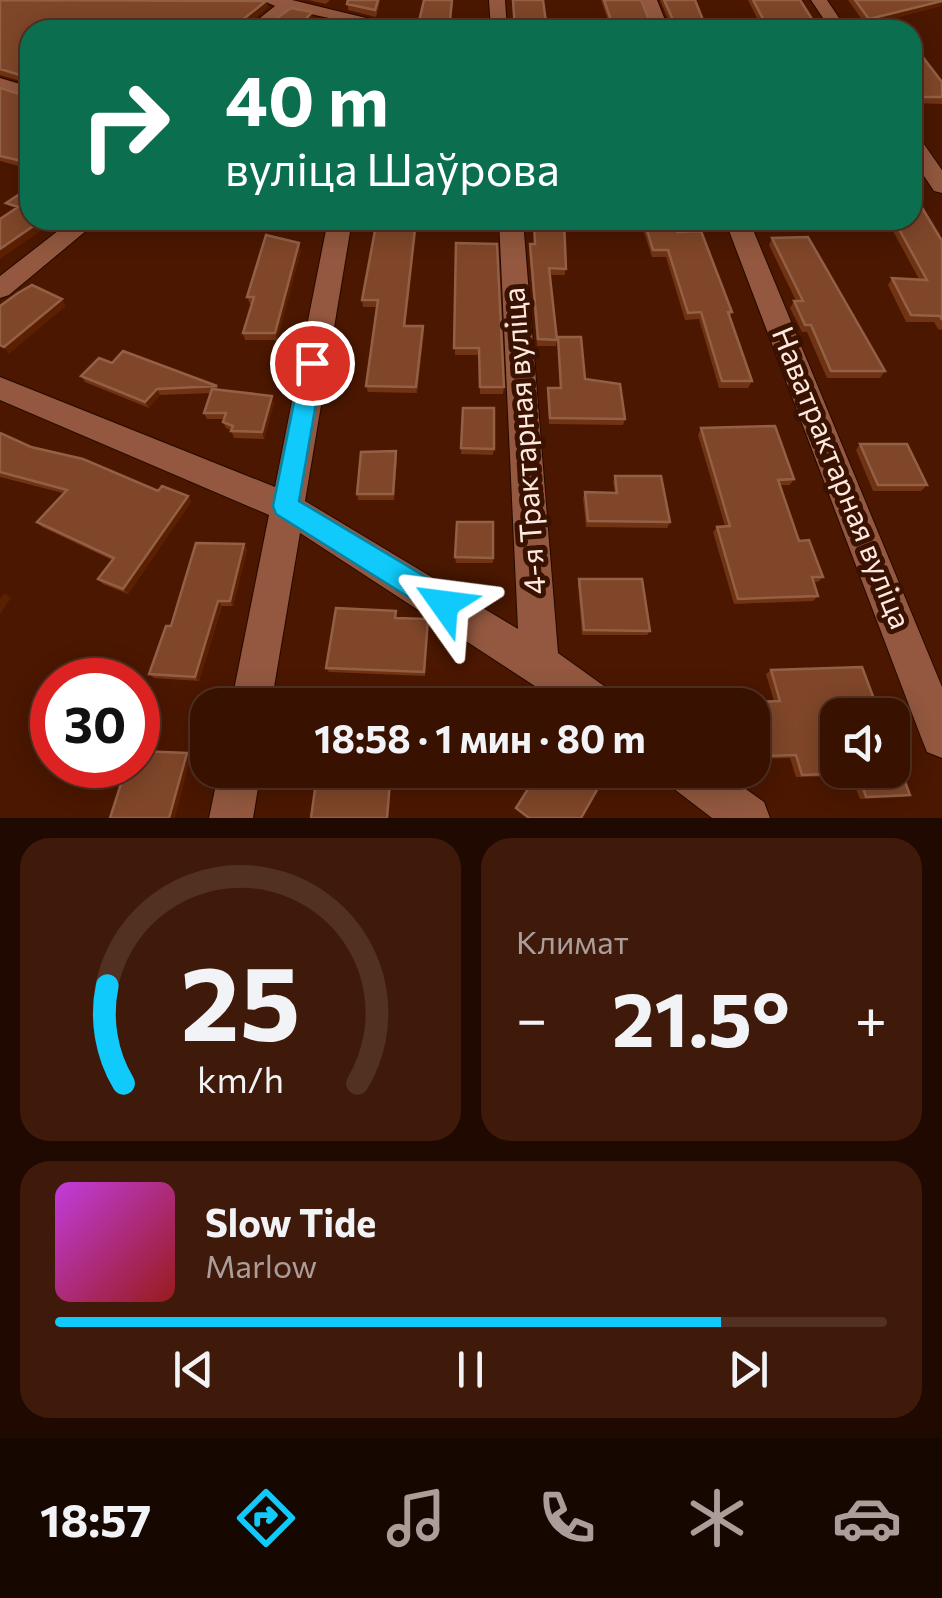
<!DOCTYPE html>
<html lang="ru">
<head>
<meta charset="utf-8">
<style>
	:root { --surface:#381100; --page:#3f1a0a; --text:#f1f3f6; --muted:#ab9d99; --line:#523122; --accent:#0fcafa }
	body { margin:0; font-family:Commissioner,sans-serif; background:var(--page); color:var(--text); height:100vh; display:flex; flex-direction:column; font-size:38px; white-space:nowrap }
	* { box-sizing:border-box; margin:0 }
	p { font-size:32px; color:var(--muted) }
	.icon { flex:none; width:55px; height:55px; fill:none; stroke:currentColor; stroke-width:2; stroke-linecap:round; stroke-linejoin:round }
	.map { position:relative; height:818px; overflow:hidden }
	.panel { display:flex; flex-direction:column; gap:20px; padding:20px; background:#1f0900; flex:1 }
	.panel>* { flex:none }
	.hud { position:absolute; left:20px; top:20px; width:902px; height:210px; border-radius:30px; box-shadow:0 5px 25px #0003,0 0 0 2px var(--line); background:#0b6e4f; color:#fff; overflow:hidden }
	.tools { position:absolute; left:820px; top:698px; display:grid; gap:20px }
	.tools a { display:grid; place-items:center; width:90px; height:90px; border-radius:20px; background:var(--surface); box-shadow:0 5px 25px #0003,0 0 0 2px var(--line); font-size:50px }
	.speed { position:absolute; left:30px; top:658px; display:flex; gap:20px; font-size:50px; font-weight:700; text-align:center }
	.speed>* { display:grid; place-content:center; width:130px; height:130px; border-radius:50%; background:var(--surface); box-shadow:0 5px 25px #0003,0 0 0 2px var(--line); line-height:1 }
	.speed .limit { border:15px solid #d22; background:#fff; color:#111 }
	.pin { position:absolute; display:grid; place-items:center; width:85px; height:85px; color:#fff; margin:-42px; border:5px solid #fff; border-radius:50%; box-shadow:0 2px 10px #0007 }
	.me { position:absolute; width:110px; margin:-55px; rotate:301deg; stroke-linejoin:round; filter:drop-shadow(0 0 8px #0008) }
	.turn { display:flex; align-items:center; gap:35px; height:210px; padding:0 40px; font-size:45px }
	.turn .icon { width:130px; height:130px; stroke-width:2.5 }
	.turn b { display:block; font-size:70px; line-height:85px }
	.big { font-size:75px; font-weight:700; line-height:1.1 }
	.panel .tile { flex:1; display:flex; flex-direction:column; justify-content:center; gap:15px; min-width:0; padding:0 35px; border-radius:30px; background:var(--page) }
	.panel .dial { align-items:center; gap:0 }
	.dial svg { height:260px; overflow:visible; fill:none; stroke:var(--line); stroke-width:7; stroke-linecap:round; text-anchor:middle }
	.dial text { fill:var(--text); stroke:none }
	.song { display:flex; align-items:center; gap:30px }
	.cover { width:120px; height:120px; border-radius:15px; background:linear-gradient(135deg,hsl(290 70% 55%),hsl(0 70% 35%)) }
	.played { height:10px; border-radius:5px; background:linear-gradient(90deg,var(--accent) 80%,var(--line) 80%) }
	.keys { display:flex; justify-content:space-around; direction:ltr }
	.heat { display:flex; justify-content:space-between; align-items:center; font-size:55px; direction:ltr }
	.panel .tiles { flex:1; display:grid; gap:20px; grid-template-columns:1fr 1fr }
	.tile:last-child { grid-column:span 2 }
	.trip { position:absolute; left:190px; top:688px; width:580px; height:100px; border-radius:30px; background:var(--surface); box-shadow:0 5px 25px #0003,0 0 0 2px var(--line); font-weight:700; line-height:100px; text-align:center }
	.dock { display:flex; height:160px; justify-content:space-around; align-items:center; background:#160700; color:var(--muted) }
	.dock .icon { width:70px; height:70px }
	.dock .active { color:var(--accent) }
	.dock b { font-size:45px; color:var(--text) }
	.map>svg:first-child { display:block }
</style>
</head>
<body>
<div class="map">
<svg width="942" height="818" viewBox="0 0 942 818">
	<rect width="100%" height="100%" fill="#4b1700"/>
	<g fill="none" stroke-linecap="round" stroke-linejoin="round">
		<defs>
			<path id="minor" d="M261 0H292L399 26 386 30 291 10 264 30H245L275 6Z
				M489 0H505L507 30H491Z
				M641 0H657L669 30H653Z
				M811 0H827L847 30H831Z
				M0 78 30 87V99L0 90Z
				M912 135 919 137 942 170V193L934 191 912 158Z
				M72 220H99L9 295 0 298V276Z
				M328 220H352L305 501 518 629 499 220H523L558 653 611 691 617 705H564L300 533 271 705H231L269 515 0 400V377L275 487Z
				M725 220H749L942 687V758L927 752 921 737Z
				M219 770H261L253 818H209Z
				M663 770H719L764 802 770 818H712L669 785Z"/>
		</defs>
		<use href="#minor" stroke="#250901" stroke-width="2"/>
		<use href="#minor" fill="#93583f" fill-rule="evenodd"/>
	</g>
	<path fill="#703313" d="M0 0 266 1 268 7 243 28 265 27 313 19 303 30H30V84L0 75Z
		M308 0H330L326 4Z
		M348 0H380L376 17 348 10Z
		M601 0H641L652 27 670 28 671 26 660 0H695L707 30H604L605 23H609Z
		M748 0H800L819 30H763Z
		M848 0H942L941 6 866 25Z
		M912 43 942 82V104L912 103Z
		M0 88 25 96 30 93V169L0 161Z
		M377 220 405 326 424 333 417 393 368 392 366 386 377 307H363L362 300Z
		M533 220H564L565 275H549L557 340 556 346H537L529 251 530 244H534Z
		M644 220 677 232 732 312 730 316 752 381 748 388H719L699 319 685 320 666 257H652L642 226Z
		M887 220H912L942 241V330L938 329 934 322H906L888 285 892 278 919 279Z
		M772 238 885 371 880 378H827L807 332H802L790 308 794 301H796L769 245Z
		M456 243 504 387 503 394H480L479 355H455Z
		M301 250 277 340H245L243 333 252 304H250L247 297Z
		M558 337 585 379 625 419 623 425 549 424 548 388H560Z
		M112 363 217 386 219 390 274 403 264 439 234 438 231 430 226 428 223 422 224 419H207L204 413 211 393 160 395 149 408 85 382 81 376Z
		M463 408 494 449 493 455 461 454Z
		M701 428 794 479 790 485H780L799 541 823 577 818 582H814L818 596 813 601 734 604 713 532 717 527 725 526 698 435Z
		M0 433 31 447 158 491 188 496 191 502 128 594 103 584 98 579 112 560 42 527 37 522 63 493 0 477Z
		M860 444 927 485 921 491H873L856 450Z
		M397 458 394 500H358L357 494Z
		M615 476 670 522 667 528 586 527 583 498 585 492 615 493 613 482Z
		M493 522V563H456L455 557Z
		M244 544 247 550 233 606H222L199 681 154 678 149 674 171 626Z
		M579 579 650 631 647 635H582L578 584Z
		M397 616V618L428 619 425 676 329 672 326 668Z
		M771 670 892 770 910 795 903 797 860 799 851 776 796 777 790 758 763 759 752 720V705H750L753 702 774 701 766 674Z"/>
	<path fill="#5b1f02" d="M266 1 268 7 243 27 241 21Z
		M942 1 941 6 866 25 869 19Z
		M312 12 313 19 303 30H296Z
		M42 220H56L0 259V249Z
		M416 220H418L405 333 404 326Z
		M299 243 301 250 277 340 275 333Z
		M62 299 66 306 9 354 4 347Z
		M423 326 424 333 417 393 416 387Z
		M157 389 160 395 149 408 145 402Z
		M272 396 274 403 264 439 262 432Z
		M188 496 191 502 128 594 123 589Z
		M244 544 247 550 233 606 230 601Z
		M4 593 11 598 0 614V599Z
		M218 601 222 606 199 681 195 677Z
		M187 753 191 756 175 818H169Z"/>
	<path fill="#7f4629" stroke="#936046" stroke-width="2.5" d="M0 0 266 1 241 21 243 28 265 27 291 8 312 12 296 30H30V85V78L0 69Z
		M348 0H378L375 10 347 4Z
		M424 0H452L449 30H417Z
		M513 0H543L547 30H515Z
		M604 0H641L652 27 670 28 674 22 664 0H695L707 30H607L605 23H612Z
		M753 0H800L819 30H769Z
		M855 0H942V1L869 19Z
		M342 19 371 25 370 30H338Z
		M912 43 942 82V97H914L912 95Z
		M0 88 25 96 30 93V163L0 156Z
		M30 187V220H42L0 249V219L18 207 6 203Z
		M912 191 942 241V320L940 316 911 315 892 278 927 280 894 220H912Z
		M377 220H416L404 326H423L416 387 366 386 378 300H362Z
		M534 220H564L566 269 549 268 557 340 538 339 530 244H535Z
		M644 220H673L677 232 701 231 732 312H728L752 381H722L701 312 688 313 668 250H653Z
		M266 235 299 243 275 333H243L254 297H247Z
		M808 237 885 371H831L811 325H805L794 301H803L772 238Z
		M456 243 497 244 504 387H480L479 348H454Z
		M32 285 62 299 4 347 0 345V306L18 293Z
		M558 337H581L585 379 620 384 625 419 550 418 548 388H561Z
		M123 351 217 386 157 389 145 402 81 376 99 358 112 363Z
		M212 389 272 396 262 432 231 431 233 426 223 422 226 413H204Z
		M463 408H494V449L461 448Z
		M775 426 794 479 778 480 799 541 809 540 823 577H812L818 596 738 599 717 527 730 526 701 428Z
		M0 433 31 447 83 459 158 491 162 486 188 496 123 589 98 579 114 558 37 522 67 490 0 472Z
		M860 444H907L927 485H878Z
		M396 451 393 494H357L361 452Z
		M615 476H661L670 522 588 521 585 492 617 493Z
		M457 522H493V558L455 557Z
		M196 543 244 544 230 601H218L195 677 149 674 166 626H171Z
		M579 579H642L650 631 584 630Z
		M336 608 396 611 395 618 428 619 424 672 326 668Z
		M862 667 880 715H838V770H892V747L910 795 866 797 858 773 802 775 796 755 768 756 753 702 780 701 771 670Z
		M138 751 187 753 169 818H110L127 765H138Z
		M540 770H588L602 781 581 818H529L516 808Z
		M316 782H390L387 818H311Z"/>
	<path fill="#0fcafa" stroke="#0a83a2" stroke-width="2.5" d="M312 355 323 363 299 501 454 594 458 604 454 613 444 617 434 613 276 514 273 506 302 363Z"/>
	<g text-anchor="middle" stroke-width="10" stroke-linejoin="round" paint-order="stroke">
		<g font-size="30" fill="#fee9e0" stroke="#3a1201">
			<text transform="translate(525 441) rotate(-94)" y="10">4-я Трактарная вуліца</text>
			<text transform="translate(841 478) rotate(68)" y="10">Наватрактарная вуліца</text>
		</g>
	</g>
</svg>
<div class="tools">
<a><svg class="icon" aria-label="sound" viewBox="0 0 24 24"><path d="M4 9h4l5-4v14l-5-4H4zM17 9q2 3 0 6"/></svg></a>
</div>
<div class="speed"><div class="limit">30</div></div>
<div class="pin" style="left:312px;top:363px;background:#d93025"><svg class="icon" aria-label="arrive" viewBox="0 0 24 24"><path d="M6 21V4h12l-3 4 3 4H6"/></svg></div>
<svg class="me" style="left:444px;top:604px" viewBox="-20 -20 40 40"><path d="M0-17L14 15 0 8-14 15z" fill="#0fcafa" stroke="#fff" stroke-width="4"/></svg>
<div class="trip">18:58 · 1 мин · 80 m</div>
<div class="hud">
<div class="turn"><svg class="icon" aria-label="right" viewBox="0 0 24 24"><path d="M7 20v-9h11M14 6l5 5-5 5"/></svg><div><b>40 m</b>вуліца Шаўрова</div></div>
</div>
</div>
<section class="panel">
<div class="tiles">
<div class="tile dial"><svg viewBox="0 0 100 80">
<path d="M14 69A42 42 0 1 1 86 69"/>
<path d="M14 69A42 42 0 0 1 9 39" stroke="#0fcafa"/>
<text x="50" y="56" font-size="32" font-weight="700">25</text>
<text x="50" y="72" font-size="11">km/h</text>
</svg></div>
<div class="tile"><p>Климат</p>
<div class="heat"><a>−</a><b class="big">21.5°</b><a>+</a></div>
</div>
<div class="tile">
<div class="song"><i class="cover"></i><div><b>Slow Tide</b><p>Marlow</p></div></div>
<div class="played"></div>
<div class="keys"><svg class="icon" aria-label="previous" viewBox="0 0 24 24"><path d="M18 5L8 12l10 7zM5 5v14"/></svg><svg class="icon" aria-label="pause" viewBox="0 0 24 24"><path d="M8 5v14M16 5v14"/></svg><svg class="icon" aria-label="next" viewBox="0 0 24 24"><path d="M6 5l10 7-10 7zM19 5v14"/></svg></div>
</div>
</div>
</section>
<nav class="dock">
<b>18:57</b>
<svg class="icon active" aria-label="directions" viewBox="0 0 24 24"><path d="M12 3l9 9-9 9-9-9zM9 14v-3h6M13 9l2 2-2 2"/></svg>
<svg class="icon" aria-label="music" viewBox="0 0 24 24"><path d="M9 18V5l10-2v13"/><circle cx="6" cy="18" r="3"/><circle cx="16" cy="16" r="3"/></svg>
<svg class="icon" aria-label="phone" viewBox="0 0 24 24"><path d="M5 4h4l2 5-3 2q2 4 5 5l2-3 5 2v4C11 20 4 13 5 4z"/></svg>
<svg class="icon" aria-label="climate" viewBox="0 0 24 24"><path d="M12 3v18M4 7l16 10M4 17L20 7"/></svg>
<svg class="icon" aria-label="car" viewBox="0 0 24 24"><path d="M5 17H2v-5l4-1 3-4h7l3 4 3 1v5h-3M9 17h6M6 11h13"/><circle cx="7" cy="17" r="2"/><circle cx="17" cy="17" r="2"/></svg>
</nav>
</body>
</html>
